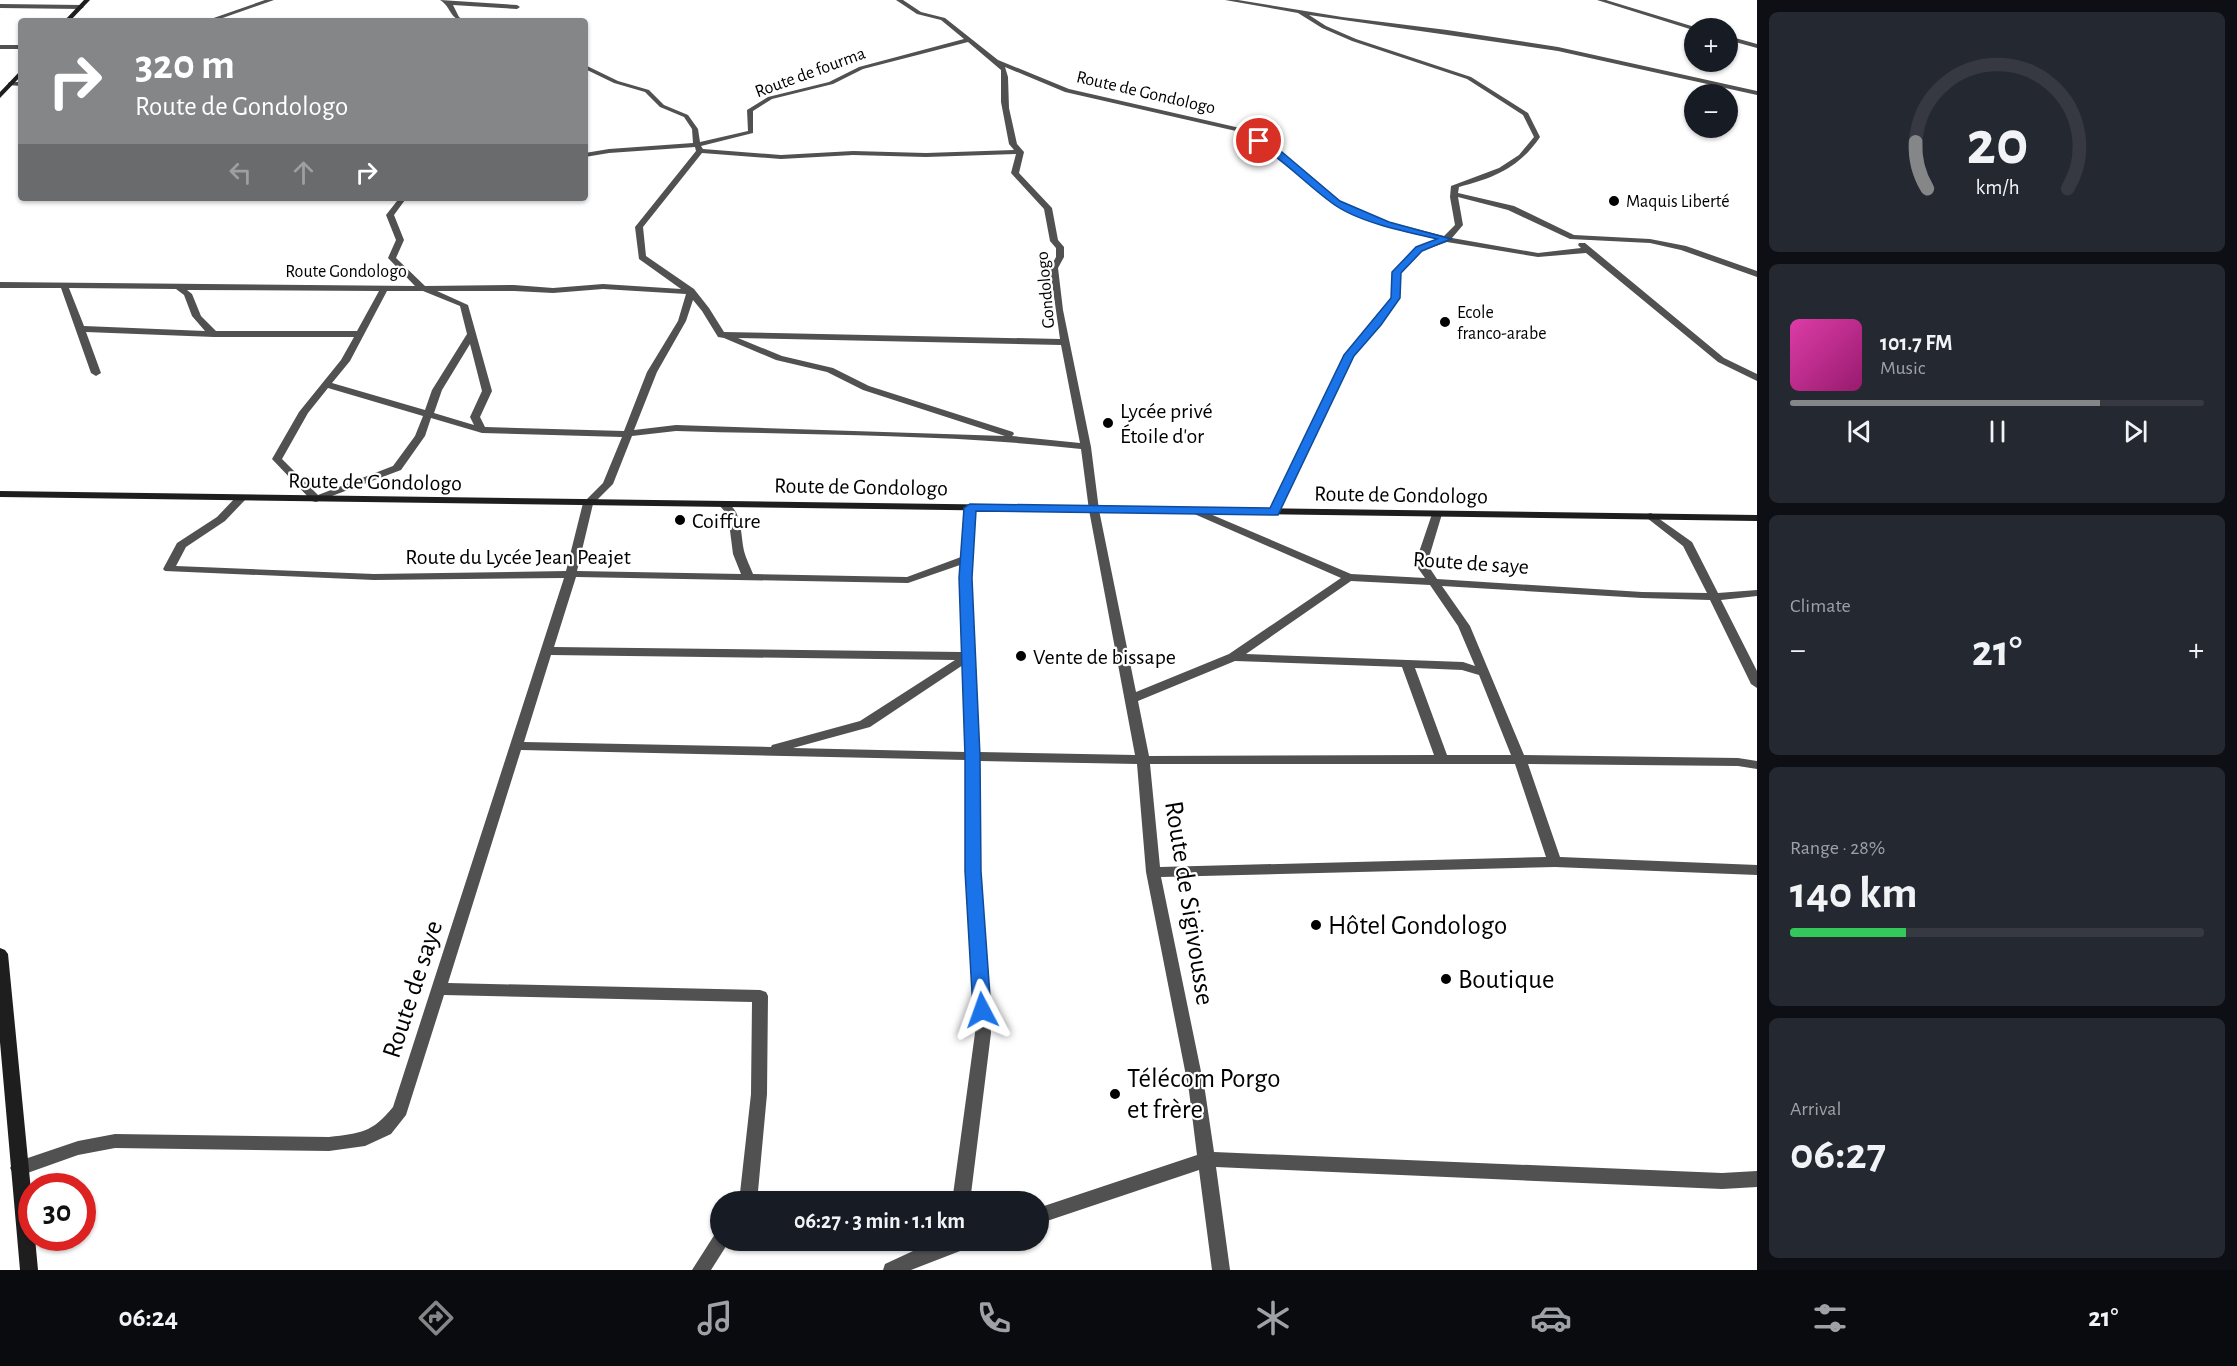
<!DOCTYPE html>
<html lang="en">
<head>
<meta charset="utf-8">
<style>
	:root { --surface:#171b24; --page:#242831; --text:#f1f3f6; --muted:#9ea1a6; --line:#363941; --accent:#858687 }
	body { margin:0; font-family:"Alegreya Sans",sans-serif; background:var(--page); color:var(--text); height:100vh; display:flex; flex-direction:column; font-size:22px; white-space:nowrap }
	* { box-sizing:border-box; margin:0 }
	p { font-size:20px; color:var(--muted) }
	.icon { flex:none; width:33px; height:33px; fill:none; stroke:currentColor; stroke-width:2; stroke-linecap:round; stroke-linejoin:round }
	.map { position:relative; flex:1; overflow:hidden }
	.side { display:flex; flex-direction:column; gap:12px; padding:12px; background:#0d0f14; width:480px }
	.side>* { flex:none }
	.hud { position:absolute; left:18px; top:18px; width:570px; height:183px; border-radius:6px; box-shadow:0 2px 4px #0004; background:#858687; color:#fff; overflow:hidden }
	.tools { position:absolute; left:1684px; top:18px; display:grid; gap:12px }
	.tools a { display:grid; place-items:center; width:54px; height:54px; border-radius:50%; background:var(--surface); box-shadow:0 2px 4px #0004; font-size:30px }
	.speed { position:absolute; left:18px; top:1173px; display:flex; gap:12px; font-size:30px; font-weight:700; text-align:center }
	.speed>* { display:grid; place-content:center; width:78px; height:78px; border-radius:50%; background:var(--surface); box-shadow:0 2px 4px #0004; line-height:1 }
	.speed .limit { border:9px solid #d22; background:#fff; color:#111 }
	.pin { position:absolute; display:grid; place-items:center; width:51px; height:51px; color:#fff; margin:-26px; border:3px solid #fff; border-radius:50%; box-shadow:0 2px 6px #0007 }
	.me { position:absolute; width:66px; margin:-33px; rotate:356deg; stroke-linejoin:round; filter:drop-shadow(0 0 4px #0008) }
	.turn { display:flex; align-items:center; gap:21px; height:126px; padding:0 18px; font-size:27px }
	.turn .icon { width:78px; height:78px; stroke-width:2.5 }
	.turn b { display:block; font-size:42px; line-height:51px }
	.lanes { display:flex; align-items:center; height:57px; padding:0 18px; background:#0003; justify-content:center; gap:30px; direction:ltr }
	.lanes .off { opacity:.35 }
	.big { font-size:45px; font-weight:700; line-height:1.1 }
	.side .widget { flex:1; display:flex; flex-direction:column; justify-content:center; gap:9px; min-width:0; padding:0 21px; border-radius:9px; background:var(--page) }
	.side .dial { align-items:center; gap:0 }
	.dial svg { height:156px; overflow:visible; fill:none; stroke:var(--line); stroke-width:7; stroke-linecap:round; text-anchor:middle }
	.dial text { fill:var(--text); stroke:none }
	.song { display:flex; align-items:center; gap:18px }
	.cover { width:72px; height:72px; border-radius:9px; background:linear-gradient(135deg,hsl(320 70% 55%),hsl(320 70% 35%)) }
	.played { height:6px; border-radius:3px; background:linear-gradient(90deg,var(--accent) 75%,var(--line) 75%) }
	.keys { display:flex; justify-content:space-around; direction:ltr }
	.heat { display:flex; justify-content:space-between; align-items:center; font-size:33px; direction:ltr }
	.charge { height:9px; border-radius:4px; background:linear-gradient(90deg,#34c759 28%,var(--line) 0) }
	.trip { position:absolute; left:710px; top:1191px; width:339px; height:60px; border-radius:30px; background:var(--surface); box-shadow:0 2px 4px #0004; font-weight:700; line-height:60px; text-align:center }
	.tab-bar { display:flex; height:96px; justify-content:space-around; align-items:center; background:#090b0e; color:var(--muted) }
	.tab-bar .icon { width:42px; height:42px }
	.tab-bar .selected { color:var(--accent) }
	.tab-bar b { font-size:27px; color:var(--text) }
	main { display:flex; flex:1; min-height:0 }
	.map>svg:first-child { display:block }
</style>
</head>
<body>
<main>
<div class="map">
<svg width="1757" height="1270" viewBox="0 0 1757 1270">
	<rect width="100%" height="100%" fill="#fff"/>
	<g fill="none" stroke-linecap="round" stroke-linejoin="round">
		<path fill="#515151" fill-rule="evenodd" d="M265 0H274L214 21H205Z
			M440 0 517 5 520 7 517 9 453 5 459 17 465 21C450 21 451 6 440 0Z
			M896 0H903L921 12 945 18 998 60 1069 89 1240 128 1282 152 1340 201 1389 222 1444 236 1455 225 1450 197 1451 186 1499 168 1519 155 1534 137 1523 115 1467 79 1352 41 1322 28 1298 13 1225 0H1238L1342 17 1447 30 1558 47 1757 91V95L1558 51 1309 15 1326 26 1356 39 1471 77 1528 113 1540 137C1519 168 1494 178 1459 187L1458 193 1514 206 1574 235 1650 239 1686 246 1757 271V277L1681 250 1650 243 1570 239 1508 210 1458 197 1463 225 1452 238 1538 253 1581 248 1578 245 1579 243H1585L1724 358 1757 374V381L1718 362 1586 253 1538 257 1447 242 1422 251 1401 273 1400 298 1381 325 1354 356 1279 512 1274 515 1269 512 1345 355 1375 321 1392 298 1393 272 1416 247 1438 239 1383 226 1334 205 1276 156 1236 131 1065 92 1005 67 1008 77 1009 108 1017 144 1024 152 1019 173 1052 208 1058 240 1064 247V257L1058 268 1063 310 1091 447 1099 510 1136 692 1229 654 1341 578 1192 513 1191 511 1196 508 1351 574 1425 578 1415 564 1432 514 1437 511 1442 514 1427 564 1437 579 1642 592 1707 593 1683 546 1647 518 1646 516 1647 514 1651 513 1692 542 1718 593 1757 590V596L1721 600 1757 671V688L1751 684 1710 600 1642 598 1442 586 1470 626 1524 755 1738 758 1757 761V769L1738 766 1528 764 1560 857 1757 865V875L1555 867 1161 877 1205 1091 1214 1152 1722 1173 1757 1171V1187L1722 1189 1216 1167 1230 1270H1212L1199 1170 1038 1224V1208L1197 1155 1189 1091 1146 872 1137 764 980 761V871L991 1033 970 1202H952L975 1033 966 871V760L521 750 448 983 760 990 766 992 768 996 767 1094 757 1202H739L751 1094 752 1002 444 995 406 1115 391 1134 365 1146 329 1151 115 1148 78 1155 19 1176 13 1173 10 1168 13 1163 78 1141 115 1134 329 1137C361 1133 372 1133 393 1107L564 578 374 580 165 571 163 569 177 543 217 517 237 496 241 495 246 498 245 500 225 521 186 547 176 566 374 574 566 571 583 503 603 483 622 437 482 433 431 418 425 436 401 470 316 502 312 501 272 459 299 412 341 360 354 337H214L86 332 101 373 96 376 91 373 61 288H0V282L415 286 388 258 396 240 386 215 397 201 393 198H403L405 200 394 215 404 240 396 258 425 286 514 285 553 288 603 284 681 289 639 259 635 227 696 151 695 147 609 153 585 157V153L609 149 693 143 692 129 684 117 660 107 645 92 614 83 585 69V65L618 81 649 90 664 105 688 115 698 129 700 142 748 131 747 110 768 97 829 82 859 67 964 39 941 20 917 14ZM968 42 1001 70V102L1009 144 1014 150 926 153 853 151 781 155 703 149 701 146 753 133V111L772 99 833 84 863 69ZM702 153 781 159 853 155 926 157 1016 154 1011 173 1044 209 1050 241 1056 248V257L1050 268 1060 339 724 332 709 308 694 289 646 256 643 227ZM69 288 176 289 184 295 192 316 205 331 84 326ZM603 289 686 294 678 321 647 372 624 431 485 427 480 417 492 391 468 305 437 291H514L553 293ZM187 290 379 291 357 331H216L201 316 192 294ZM387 291H423L460 306 467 334 432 390 425 410 332 383 350 361ZM693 300 702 311 718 337 724 338 776 360 827 372 863 390 1005 436 676 425 634 430 657 372 686 321ZM738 338 1061 345 1080 443 1012 436 1014 434 1013 432 869 386 833 368 782 356ZM470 344 482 391 470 417 474 425 434 413 442 390ZM328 388 423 416 415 436 393 466 318 495 282 459 308 413ZM676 431C811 435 947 434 1081 449L1089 510 1135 755 979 752 971 578 975 508 974 506 970 505 965 508 961 557 907 577 753 574C750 566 746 559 744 551 740 533 743 508 723 501L718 504 728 515 733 554 741 574 577 571 593 504 613 484 632 436ZM960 565 962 652 554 647 576 577 908 583ZM1351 581 1430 585 1458 626 1475 666 1463 662 1246 654ZM551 655 955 660 860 721 772 745 771 747 524 742ZM1235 661 1402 667 1434 755 1149 756 1138 701ZM963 665 966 752 793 748 870 727ZM1415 668 1462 670 1479 675 1511 755H1447ZM1150 764H1515L1546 857 1160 867Z
			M1597 0H1606L1698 28 1693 30Z
			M0 4 81 5 84 7 81 9 0 8Z
			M1728 36 1757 44V48L1728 40Z
			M0 45H21V49H0Z
			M10 82H21V86L8 85V83Z
			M720 1232V1240H730L711 1270H692L715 1234Z
			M942 1240H976L973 1246 911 1270H883L885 1264 913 1251Z"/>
		<path fill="#1e1e1e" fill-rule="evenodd" d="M84 0H90L70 21H64Z
			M21 70V76L0 98V92Z
			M0 491 1757 515V521L0 497Z
			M0 948 5 950 8 954 32 1201V1238H35L38 1270H20L0 1042Z"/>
	</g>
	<path fill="#1a73e8" stroke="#114b97" stroke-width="1.5" d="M1256 140H1261L1282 152 1340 201 1389 222 1451 239 1422 251 1401 273 1400 298 1381 325 1354 356 1278 515 976 511 972 578 980 756 981 871 991 1010 988 1015 982 1017 976 1015 973 1010 965 871V756L959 578 964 508 970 504 1270 508 1344 355 1391 298 1392 272 1416 247 1437 239C1406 232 1357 222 1332 203 1306 184 1284 160 1256 143Z"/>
	<g fill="#000" stroke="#fff" stroke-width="2">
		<circle cx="1614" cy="201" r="6"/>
		<circle cx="1445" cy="322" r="6"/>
		<circle cx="1108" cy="423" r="6"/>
		<circle cx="680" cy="520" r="6"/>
		<circle cx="1021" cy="656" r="6"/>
		<circle cx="1316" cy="925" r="6"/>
		<circle cx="1446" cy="979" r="6"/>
		<circle cx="1115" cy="1094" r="6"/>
	</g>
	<g text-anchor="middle" stroke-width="4.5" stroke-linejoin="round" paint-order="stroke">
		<g font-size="18" fill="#000" stroke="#fff">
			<text transform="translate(810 72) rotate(-20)" y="6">Route de fourma</text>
			<text transform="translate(1146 92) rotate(13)" y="6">Route de Gondologo</text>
			<text x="346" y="277">Route Gondologo</text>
			<text transform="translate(1045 290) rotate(-95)" y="6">Gondologo</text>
		</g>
		<g font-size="18" fill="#000" stroke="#fff" text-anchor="start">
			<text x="1626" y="207">Maquis Liberté</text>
			<text x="1457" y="318">Ecole<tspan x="1457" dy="21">franco-arabe</tspan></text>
		</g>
		<g font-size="22" fill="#000" stroke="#fff" text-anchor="start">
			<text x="1120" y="418">Lycée privé<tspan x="1120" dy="25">Étoile d'or</tspan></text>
			<text x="692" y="528">Coiffure</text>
			<text x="1033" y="664">Vente de bissape</text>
		</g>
		<g font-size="22" fill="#000" stroke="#fff">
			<text transform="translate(375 481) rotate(1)" y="8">Route de Gondologo</text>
			<text transform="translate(861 486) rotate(1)" y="8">Route de Gondologo</text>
			<text transform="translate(1401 494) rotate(1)" y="8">Route de Gondologo</text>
			<text x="518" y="564">Route du Lycée Jean Peajet</text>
			<text transform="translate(1471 562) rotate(4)" y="8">Route de saye</text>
		</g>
		<g font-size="27" fill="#000" stroke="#fff">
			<text transform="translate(1190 903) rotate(81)" y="9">Route de Sigivousse</text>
			<text transform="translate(412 989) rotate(-72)" y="9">Route de saye</text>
		</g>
		<g font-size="27" fill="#000" stroke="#fff" text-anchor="start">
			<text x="1328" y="934">Hôtel Gondologo</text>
			<text x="1458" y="988">Boutique</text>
			<text x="1127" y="1087">Télécom Porgo<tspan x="1127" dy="31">et frère</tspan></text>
		</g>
	</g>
</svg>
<div class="tools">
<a>+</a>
<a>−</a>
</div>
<div class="speed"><div class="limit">30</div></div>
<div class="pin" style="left:1259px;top:141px;background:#d93025"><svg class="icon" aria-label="arrive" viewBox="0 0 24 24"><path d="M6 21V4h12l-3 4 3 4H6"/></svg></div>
<svg class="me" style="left:982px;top:1010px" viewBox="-20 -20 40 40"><path d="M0-17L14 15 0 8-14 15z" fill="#1a73e8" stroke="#fff" stroke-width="4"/></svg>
<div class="trip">06:27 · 3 min · 1.1 km</div>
<div class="hud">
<div class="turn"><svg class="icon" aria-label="right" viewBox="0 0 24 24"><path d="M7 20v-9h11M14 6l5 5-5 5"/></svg><div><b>320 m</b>Route de Gondologo</div></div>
<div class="lanes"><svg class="icon off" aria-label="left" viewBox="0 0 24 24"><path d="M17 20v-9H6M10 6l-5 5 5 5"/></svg><svg class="icon off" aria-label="ahead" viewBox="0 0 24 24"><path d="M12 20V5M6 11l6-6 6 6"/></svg><svg class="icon" aria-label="right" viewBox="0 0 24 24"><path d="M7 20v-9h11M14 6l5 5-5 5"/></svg></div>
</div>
</div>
<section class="side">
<div class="widget dial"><svg viewBox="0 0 100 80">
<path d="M14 69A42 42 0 1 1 86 69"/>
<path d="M14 69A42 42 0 0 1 8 45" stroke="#858687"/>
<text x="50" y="56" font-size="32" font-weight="700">20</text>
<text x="50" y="72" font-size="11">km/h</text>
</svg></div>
<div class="widget">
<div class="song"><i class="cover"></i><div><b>101.7 FM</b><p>Music</p></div></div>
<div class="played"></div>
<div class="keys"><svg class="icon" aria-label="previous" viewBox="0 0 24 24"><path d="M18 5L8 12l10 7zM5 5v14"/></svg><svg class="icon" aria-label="pause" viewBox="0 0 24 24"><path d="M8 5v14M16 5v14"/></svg><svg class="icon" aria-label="next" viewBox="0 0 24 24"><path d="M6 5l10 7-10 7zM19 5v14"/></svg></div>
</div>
<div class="widget"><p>Climate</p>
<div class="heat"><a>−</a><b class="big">21°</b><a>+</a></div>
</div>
<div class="widget"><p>Range · 28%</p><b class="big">140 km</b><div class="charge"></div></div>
<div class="widget"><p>Arrival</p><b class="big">06:27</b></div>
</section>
</main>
<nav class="tab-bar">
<b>06:24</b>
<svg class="icon selected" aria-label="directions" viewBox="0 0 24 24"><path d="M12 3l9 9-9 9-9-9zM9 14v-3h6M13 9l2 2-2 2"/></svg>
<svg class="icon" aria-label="music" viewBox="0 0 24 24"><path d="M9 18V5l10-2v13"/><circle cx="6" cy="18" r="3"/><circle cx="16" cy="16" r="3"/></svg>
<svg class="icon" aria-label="phone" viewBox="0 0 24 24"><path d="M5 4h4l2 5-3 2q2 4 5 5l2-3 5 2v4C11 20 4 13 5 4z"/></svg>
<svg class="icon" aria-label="climate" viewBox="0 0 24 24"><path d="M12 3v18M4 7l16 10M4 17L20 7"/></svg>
<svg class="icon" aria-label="car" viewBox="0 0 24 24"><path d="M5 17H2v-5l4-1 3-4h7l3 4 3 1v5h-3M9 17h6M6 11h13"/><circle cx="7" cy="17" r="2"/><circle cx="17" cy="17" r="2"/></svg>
<svg class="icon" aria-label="filters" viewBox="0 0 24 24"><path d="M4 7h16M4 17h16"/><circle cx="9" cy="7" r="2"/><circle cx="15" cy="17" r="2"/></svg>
<b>21°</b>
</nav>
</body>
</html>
